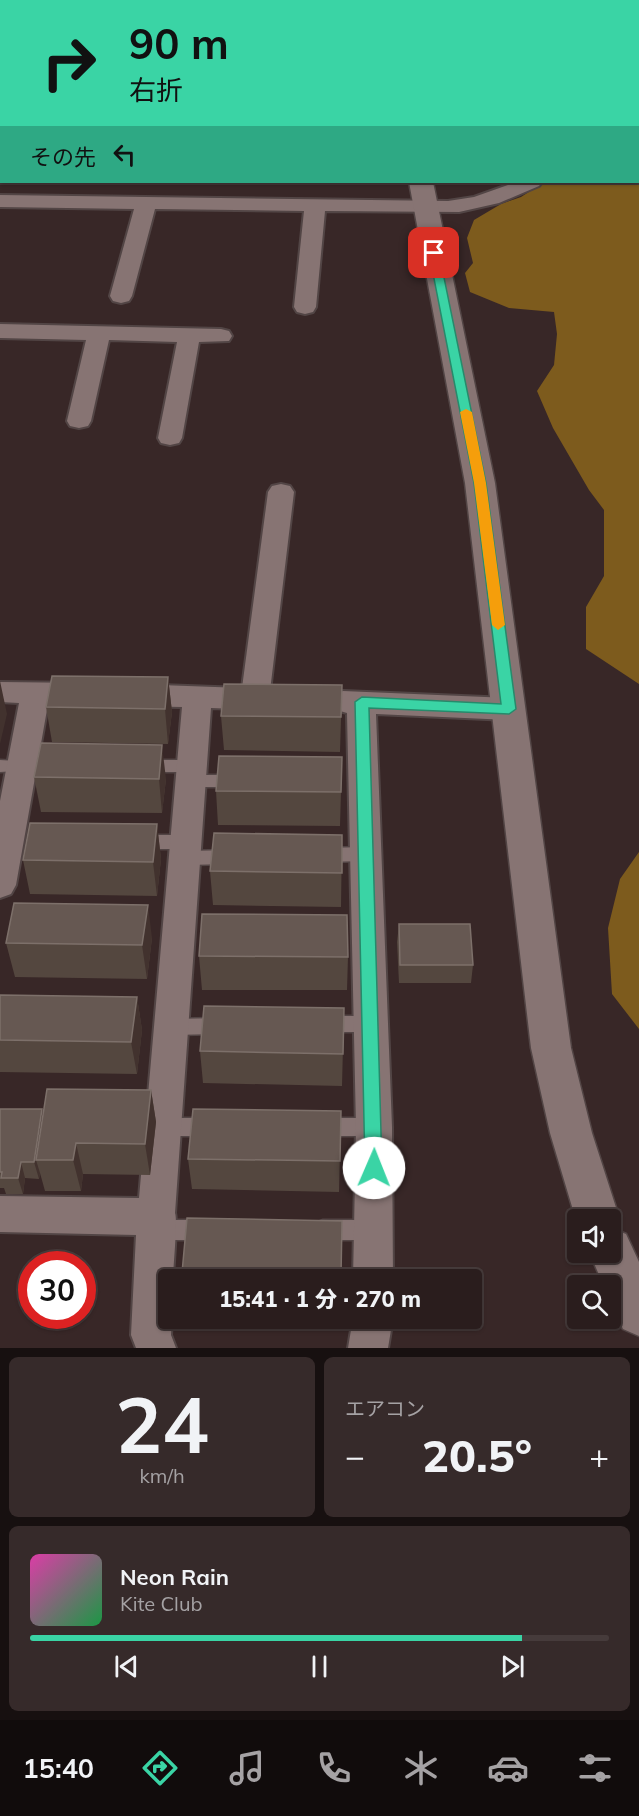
<!DOCTYPE html>
<html lang="ja">
<head>
<meta charset="utf-8">
<style>
	:root { --surface:#2a1d1d; --page:#362a2a; --text:#f1f3f6; --muted:#a5a2a4; --line:#463b3b; --accent:#3ad4a5 }
	body { margin:0; font-family:Mulish,"Noto Sans JP",sans-serif; background:var(--page); color:var(--text); height:100vh; display:flex; flex-direction:column; font-size:22px; white-space:nowrap }
	* { box-sizing:border-box; margin:0 }
	p { font-size:20px; color:var(--muted) }
	.icon { flex:none; width:33px; height:33px; fill:none; stroke:currentColor; stroke-width:2; stroke-linecap:round; stroke-linejoin:round }
	.map { position:relative; height:1348px; overflow:hidden }
	.details { display:flex; flex-direction:column; gap:9px; padding:9px; background:#171010; flex:1 }
	.details>* { flex:none }
	.banner { position:absolute; left:0px; top:0px; width:639px; height:183px; box-shadow:0 2px 4px #0004,0 0 0 2px var(--line); background:#3ad4a5; color:#111; overflow:hidden }
	.buttons { position:absolute; left:567px; top:1209px; display:grid; gap:12px }
	.buttons a { display:grid; place-items:center; width:54px; height:54px; border-radius:6px; background:var(--surface); box-shadow:0 2px 4px #0004,0 0 0 2px var(--line); font-size:30px }
	.speed { position:absolute; left:18px; top:1251px; display:flex; gap:12px; font-size:30px; font-weight:700; text-align:center }
	.speed>* { display:grid; place-content:center; width:78px; height:78px; border-radius:50%; background:var(--surface); box-shadow:0 2px 4px #0004,0 0 0 2px var(--line); line-height:1 }
	.speed .limit { border:9px solid #d22; background:#fff; color:#111 }
	.pin { position:absolute; display:grid; place-items:center; width:51px; height:51px; color:#fff; margin:-26px; border-radius:12px; box-shadow:0 3px 9px #0006 }
	.me { position:absolute; width:66px; margin:-33px; rotate:1deg; stroke-linejoin:round; filter:drop-shadow(0 0 4px #0008) }
	.turn { display:flex; align-items:center; gap:21px; height:126px; padding:0 30px; font-size:27px }
	.turn .icon { width:78px; height:78px; stroke-width:2.5 }
	.turn b { display:block; font-size:42px; line-height:51px }
	.then { display:flex; align-items:center; height:57px; padding:0 30px; background:#0003; gap:12px; font-size:22px }
	.big { font-size:45px; font-weight:800; line-height:1.1 }
	.details .tile { flex:1; display:flex; flex-direction:column; justify-content:center; gap:9px; min-width:0; padding:0 21px; border-radius:9px; background:var(--page) }
	.details .dial { align-items:center; gap:0 }
	.dial b { font-size:78px; line-height:1 }
	.song { display:flex; align-items:center; gap:18px }
	.cover { width:72px; height:72px; border-radius:9px; background:linear-gradient(135deg,hsl(320 70% 55%),hsl(140 70% 35%)) }
	.played { height:6px; border-radius:3px; background:linear-gradient(90deg,var(--accent) 85%,var(--line) 85%) }
	.keys { display:flex; justify-content:space-around; direction:ltr }
	.heat { display:flex; justify-content:space-between; align-items:center; font-size:33px; direction:ltr }
	.details .tiles { flex:1; display:grid; gap:9px; grid-template-columns:1fr 1fr }
	.tile:last-child { grid-column:span 2 }
	.trip { position:absolute; left:158px; top:1269px; width:324px; height:60px; border-radius:6px; background:var(--surface); box-shadow:0 2px 4px #0004,0 0 0 2px var(--line); font-weight:800; line-height:60px; text-align:center }
	.tabs { display:flex; height:96px; justify-content:space-around; align-items:center; background:#110c0c; color:var(--muted) }
	.tabs .icon { width:42px; height:42px }
	.tabs .on { color:var(--accent) }
	.tabs b { font-size:27px; color:var(--text) }
	.map>svg:first-child { display:block }
</style>
</head>
<body>
<div class="map">
<svg width="639" height="1348" viewBox="0 0 639 1348">
	<rect width="100%" height="100%" fill="#382727"/>
	<path fill="#7d5b1d" d="M638 173H639V684L586 649V607L604 576V510L589 490 553 428 537 391 554 365 557 334 554 312 509 308 470 292 465 273 473 263 467 238 474 220 501 204 521 197 538 186 554 182H638Z
		M639 852V1029L612 994 608 928 620 879Z"/>
	<g fill="none" stroke-linecap="round" stroke-linejoin="round">
		<defs>
			<path id="service" d="M0 760 33 762 35 766 33 770 0 772Z
				M144 760H191L197 762 199 766 197 770 191 772H144L138 770 136 766 138 762Z
				M190 775H235L241 777 243 781 241 785 235 787H190L184 785 182 781 184 777Z
				M141 835H186L192 837 194 842 192 847 186 849H141L135 847 133 842 135 837Z
				M366 847 372 849 374 854 372 859 366 861 323 862 317 860 315 855 317 850 323 848Z
				M233 850 239 852 241 857 239 862 233 864 185 865 179 863 177 858 179 853 185 851Z
				M325 1016H371L377 1018 380 1024 377 1030 371 1032H325L319 1030 316 1024 319 1018Z
				M220 1018 226 1020 229 1026 226 1032 220 1034 172 1035 166 1033 163 1027 166 1021 172 1019Z
				M164 1118H209L216 1121 219 1127 216 1133 209 1136H164L157 1133 154 1127 157 1121Z
				M320 1118H374L381 1121 384 1127 381 1133 374 1136H320L313 1133 310 1127 313 1121Z
				M155 1220H206L213 1223 216 1230 213 1237 206 1240H155L148 1237 145 1230 148 1223Z
				M323 1220H373L380 1223 383 1230 380 1237 373 1240H323L316 1237 313 1230 316 1223Z"/>
			<path id="minor" d="M260 0H290L291 2H261Z
				M0 10H2V20H0Z
				M638 11H639V21H638Z
				M0 48H2L0 62Z
				M638 161H639V173H638Z
				M516 182H542L539 186 499 203 459 212 325 211 316 307 313 312 305 314 297 312 294 307 304 211 155 209 132 296 129 301 121 303 113 301 110 296 134 209 0 207V195L448 201 474 197Z
				M0 324 221 329 229 331 232 336 229 341 199 342 182 438 179 443 170 445 161 443 158 438 177 342 109 340 91 421 88 426 79 428 70 426 67 421 86 340 0 338Z
				M281 484 290 486 294 492 270 691 275 699 271 706 261 710 211 708 175 1213C178 1221 173 1267 173 1280H168V1318H172L171 1335 176 1348H136L131 1335 136 1235 0 1232V1196L139 1198 182 707 133 706 123 702 119 695 123 688 133 684 242 688 268 492 272 486Z
				M0 682 87 683 97 687 101 694 97 701 87 705 48 704 16 885 11 894 0 898V801L19 703 0 702Z
				M343 691 509 698 519 701 524 709 519 717 509 720 376 714 392 1127 393 1280H353L356 1127 347 713 333 709 329 702 333 695Z
				M353 1318H393L388 1348H348Z"/>
			<path id="tertiary" d="M409 182H433L495 483 571 1048 592 1133 620 1220 616 1230 626 1234 639 1262V1336L623 1329 610 1301V1286H604L589 1252H610V1220H578V1224L576 1220 550 1133 531 1048 465 483Z"/>
		</defs>
		<use href="#service" stroke="#524545" stroke-width="3"/>
		<use href="#minor" stroke="#524545" stroke-width="4"/>
		<use href="#tertiary" stroke="#524545" stroke-width="3"/>
		<use href="#service" fill="#877473" fill-rule="evenodd"/>
		<use href="#minor" fill="#877473" fill-rule="evenodd"/>
		<use href="#tertiary" fill="#877473" fill-rule="evenodd"/>
	</g>
	<path fill="#54473f" d="M168 677 172 712 168 744 52 742 46 707Z
		M342 685 340 752 224 750 221 716Z
		M41 743 166 779 162 813 41 812 34 777Z
		M342 757 340 826 218 825 216 791Z
		M157 824 161 859 157 896 30 894 23 860Z
		M342 835 341 907 213 905 210 871Z
		M399 924 473 965 471 983H399L397 942Z
		M152 938 147 979 15 977 6 943Z
		M199 956 348 957 347 990H202Z
		M0 995 137 997 142 1030 137 1074 0 1072Z
		M344 1008 342 1086 203 1083 200 1051Z
		M151 1090 156 1122 150 1175 83 1174 81 1191H45L40 1173 39 1179 25 1178 23 1194H6L4 1188H0V1109L44 1114Z
		M341 1111 339 1192 192 1189 188 1159Z
		M342 1221 341 1280H183L182 1273Z"/>
	<path fill="#42322e" d="M168 677 172 712 168 744 165 709Z
		M0 681 7 714 0 744Z
		M162 745 166 779 162 813 159 779Z
		M157 824 161 859 157 896 153 862Z
		M148 905 152 938 147 979 142 945Z
		M137 997 142 1030 137 1074 131 1042Z
		M151 1090 156 1122 150 1175 145 1144Z
		M42 1109 47 1126 36 1160 40 1173 39 1179 34 1162Z
		M76 1143 83 1174 81 1191 73 1160Z
		M21 1162 25 1178 23 1194 18 1178Z"/>
	<path fill="#665852" stroke="#7d706a" stroke-width="1.5" d="M52 676 168 677 165 709 46 707Z
		M224 684 342 685 341 717 221 716Z
		M41 743 162 745 159 779 34 777Z
		M219 756 342 757 341 792 216 791Z
		M30 823 157 824 153 862 23 860Z
		M214 833 342 835V873L210 871Z
		M14 903 148 905 142 945 6 943Z
		M202 914 347 915 348 957 199 956Z
		M399 924H470L473 965H400Z
		M0 995 137 997 131 1042 0 1040Z
		M204 1006 344 1008 343 1054 200 1051Z
		M47 1089 151 1090 145 1144 76 1143 73 1160H36Z
		M0 1109H42L34 1162H21L18 1178H1L2 1172H0Z
		M193 1109 341 1111 340 1161 188 1159Z
		M187 1218 342 1221 341 1276 182 1273Z"/>
	<path fill="#3ad4a5" stroke="#268a6b" stroke-width="1.5" d="M430 250 439 253 486 483 516 709 509 714 369 708 382 1168 380 1174 374 1176 367 1174 365 1168 355 702 362 697 501 704 474 483 429 253Z"/>
	<path fill="#f59e0b" d="M466 409 472 412 486 483 505 625 498 630 492 625 474 483 460 412Z"/>
</svg>
<div class="buttons">
<a><svg class="icon" aria-label="sound" viewBox="0 0 24 24"><path d="M4 9h4l5-4v14l-5-4H4zM17 9q2 3 0 6"/></svg></a>
<a><svg class="icon" aria-label="search" viewBox="0 0 24 24"><circle cx="10" cy="10" r="6"/><path d="M15 15l6 6"/></svg></a>
</div>
<div class="speed"><div class="limit">30</div></div>
<div class="pin" style="left:434px;top:253px;background:#d93025"><svg class="icon" aria-label="arrive" viewBox="0 0 24 24"><path d="M6 21V4h12l-3 4 3 4H6"/></svg></div>
<svg class="me" style="left:374px;top:1168px" viewBox="-20 -20 40 40"><circle r="19" fill="#fff"/><path d="M0-13L10 11 0 6-10 11z" fill="#3ad4a5"/></svg>
<div class="trip">15:41 · 1 分 · 270 m</div>
<div class="banner">
<div class="turn"><svg class="icon" aria-label="right" viewBox="0 0 24 24"><path d="M7 20v-9h11M14 6l5 5-5 5"/></svg><div><b>90 m</b>右折</div></div>
<div class="then">その先<svg class="icon" aria-label="left" viewBox="0 0 24 24"><path d="M17 20v-9H6M10 6l-5 5 5 5"/></svg></div>
</div>
</div>
<section class="details">
<div class="tiles">
<div class="tile dial"><b>24</b><p>km/h</p></div>
<div class="tile"><p>エアコン</p>
<div class="heat"><a>−</a><b class="big">20.5°</b><a>+</a></div>
</div>
<div class="tile">
<div class="song"><i class="cover"></i><div><b>Neon Rain</b><p>Kite Club</p></div></div>
<div class="played"></div>
<div class="keys"><svg class="icon" aria-label="previous" viewBox="0 0 24 24"><path d="M18 5L8 12l10 7zM5 5v14"/></svg><svg class="icon" aria-label="pause" viewBox="0 0 24 24"><path d="M8 5v14M16 5v14"/></svg><svg class="icon" aria-label="next" viewBox="0 0 24 24"><path d="M6 5l10 7-10 7zM19 5v14"/></svg></div>
</div>
</div>
</section>
<nav class="tabs">
<b>15:40</b>
<svg class="icon on" aria-label="directions" viewBox="0 0 24 24"><path d="M12 3l9 9-9 9-9-9zM9 14v-3h6M13 9l2 2-2 2"/></svg>
<svg class="icon" aria-label="music" viewBox="0 0 24 24"><path d="M9 18V5l10-2v13"/><circle cx="6" cy="18" r="3"/><circle cx="16" cy="16" r="3"/></svg>
<svg class="icon" aria-label="phone" viewBox="0 0 24 24"><path d="M5 4h4l2 5-3 2q2 4 5 5l2-3 5 2v4C11 20 4 13 5 4z"/></svg>
<svg class="icon" aria-label="climate" viewBox="0 0 24 24"><path d="M12 3v18M4 7l16 10M4 17L20 7"/></svg>
<svg class="icon" aria-label="car" viewBox="0 0 24 24"><path d="M5 17H2v-5l4-1 3-4h7l3 4 3 1v5h-3M9 17h6M6 11h13"/><circle cx="7" cy="17" r="2"/><circle cx="17" cy="17" r="2"/></svg>
<svg class="icon" aria-label="filters" viewBox="0 0 24 24"><path d="M4 7h16M4 17h16"/><circle cx="9" cy="7" r="2"/><circle cx="15" cy="17" r="2"/></svg>
</nav>
</body>
</html>
